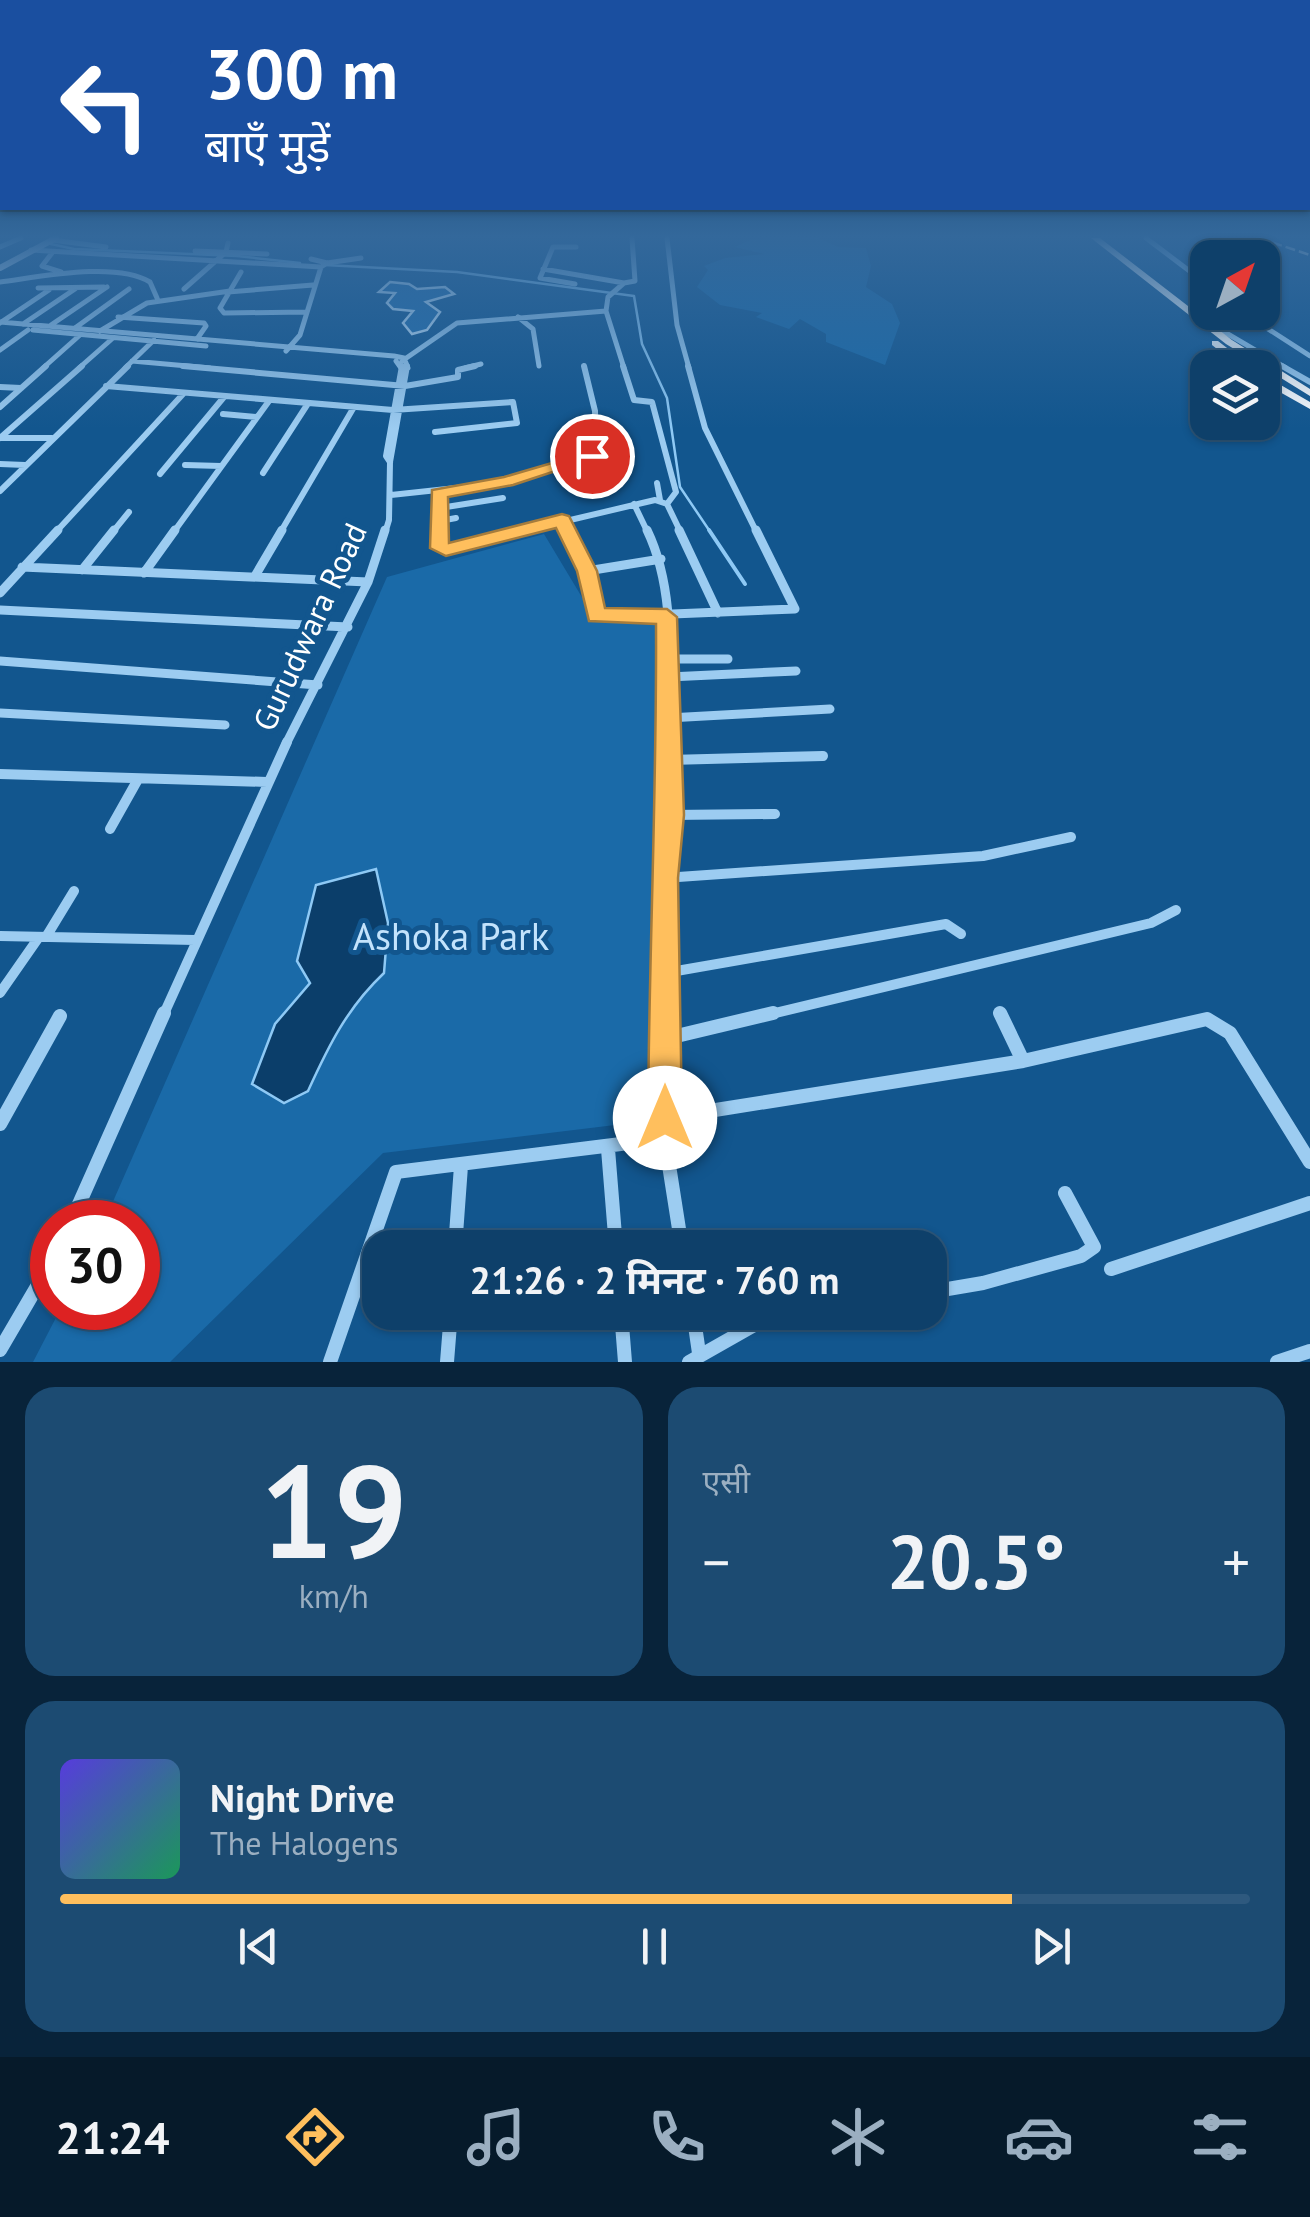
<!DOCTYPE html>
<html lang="hi">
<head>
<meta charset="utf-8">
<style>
	:root { --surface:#0e406a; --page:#1c4b72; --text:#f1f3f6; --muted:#9bafc1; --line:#2e597e; --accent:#ffbf5d }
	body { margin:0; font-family:"PT Sans","Noto Sans Devanagari",sans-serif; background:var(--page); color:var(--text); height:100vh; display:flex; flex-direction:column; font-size:38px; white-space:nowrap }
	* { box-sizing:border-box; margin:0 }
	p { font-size:32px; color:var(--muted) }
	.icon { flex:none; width:55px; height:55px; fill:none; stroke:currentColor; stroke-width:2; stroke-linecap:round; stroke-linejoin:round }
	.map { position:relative; height:1362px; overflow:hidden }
	.sheet { display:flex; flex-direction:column; gap:25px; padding:25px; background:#08233a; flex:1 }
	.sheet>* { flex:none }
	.banner { position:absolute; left:0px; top:0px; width:1310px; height:210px; box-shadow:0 2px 8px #0004,0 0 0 2px var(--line); background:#1a4fa0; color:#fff; overflow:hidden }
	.needle { width:65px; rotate:40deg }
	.buttons { position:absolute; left:1190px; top:240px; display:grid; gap:20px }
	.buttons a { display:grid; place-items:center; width:90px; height:90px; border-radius:20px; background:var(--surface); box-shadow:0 2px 8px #0004,0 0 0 2px var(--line); font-size:50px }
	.speed { position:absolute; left:30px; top:1200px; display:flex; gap:20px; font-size:50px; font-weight:700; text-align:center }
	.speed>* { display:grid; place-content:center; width:130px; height:130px; border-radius:50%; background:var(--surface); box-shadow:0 2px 8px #0004,0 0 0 2px var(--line); line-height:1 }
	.speed .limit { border:15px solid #d22; background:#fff; color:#111 }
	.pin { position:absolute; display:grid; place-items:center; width:85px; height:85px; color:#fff; margin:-42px; border:5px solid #fff; border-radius:50%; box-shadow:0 2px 10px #0007 }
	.me { position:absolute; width:110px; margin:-55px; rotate:0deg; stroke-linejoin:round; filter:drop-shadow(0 0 8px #0008) }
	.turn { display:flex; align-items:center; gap:35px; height:210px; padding:0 40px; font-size:45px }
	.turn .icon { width:130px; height:130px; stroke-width:2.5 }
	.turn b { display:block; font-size:70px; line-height:85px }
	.big { font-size:75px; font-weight:700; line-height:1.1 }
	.sheet .card { flex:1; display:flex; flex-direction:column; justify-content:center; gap:15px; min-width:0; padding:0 35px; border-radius:30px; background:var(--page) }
	.sheet .dial { align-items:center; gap:0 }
	.dial b { font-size:130px; line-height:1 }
	.song { display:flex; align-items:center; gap:30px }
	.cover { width:120px; height:120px; border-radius:15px; background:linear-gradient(135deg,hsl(250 70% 55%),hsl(150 70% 35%)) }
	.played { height:10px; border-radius:5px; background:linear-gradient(90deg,var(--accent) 80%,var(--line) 80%) }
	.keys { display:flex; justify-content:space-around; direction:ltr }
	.heat { display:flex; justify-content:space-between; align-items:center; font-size:55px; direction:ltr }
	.sheet .tiles { flex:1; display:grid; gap:25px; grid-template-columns:1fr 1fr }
	.card:last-child { grid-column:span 2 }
	.trip { position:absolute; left:362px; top:1230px; width:585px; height:100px; border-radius:30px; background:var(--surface); box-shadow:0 2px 8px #0004,0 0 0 2px var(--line); font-weight:700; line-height:100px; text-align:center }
	.tabs { display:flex; height:160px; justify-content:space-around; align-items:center; background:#061a2a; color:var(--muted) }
	.tabs .icon { width:70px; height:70px }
	.tabs .current { color:var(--accent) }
	.tabs b { font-size:45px; color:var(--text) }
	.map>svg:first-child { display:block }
</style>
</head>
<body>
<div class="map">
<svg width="1310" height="1362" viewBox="0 0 1310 1362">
	<rect width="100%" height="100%" fill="#12568e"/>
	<path fill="#1a6aa8" d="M818 238 838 247 866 248 871 266 866 287 892 304 900 323 885 365 826 342V334L800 319 789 329 756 317 762 313 720 305 697 287 708 270 704 266 725 258 764 254 735 247 752 239Z
		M544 534 595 619 659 621 648 1121 383 1153 170 1362H33L61 1308H138V1222H104L387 577Z"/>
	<path fill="#0b3e6a" stroke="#8ec9f5" stroke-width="2.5" d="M376 869 388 923 384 973C347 1008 329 1045 308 1091L284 1103 252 1084 275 1024 310 983 297 961 316 885Z"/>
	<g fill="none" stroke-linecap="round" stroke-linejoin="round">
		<path stroke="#8ec9f5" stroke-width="2.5" d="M51 244 74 249 237 256 300 263
			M325 265 457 272 634 296 642 344 667 398 680 487 711 533"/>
		<path stroke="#8ec9f5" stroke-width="4" d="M709 530 745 584"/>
	</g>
	<path fill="#206eae" stroke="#c3e3fc" stroke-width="2.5" d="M390 282 409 284 417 289 445 287 454 294 426 302 440 312 427 330 412 334 403 323 413 311 393 309 387 303 395 293 379 292Z"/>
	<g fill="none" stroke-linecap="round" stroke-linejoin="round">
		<path stroke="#9cccf1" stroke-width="5" d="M667 238 677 325 689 368
			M1146 238 1208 285
			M52 240 106 247
			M0 247 21 238
			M31 250 321 267 327 263
			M195 251 267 254
			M52 253 42 266 61 272
			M311 259 327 263 361 258
			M543 269 624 283
			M241 272 220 308 224 313 306 312
			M0 282C39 277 116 261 150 282L157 298
			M575 284 540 278 553 247H576
			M38 288 104 287
			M184 289 226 252 228 243
			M228 292 313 285
			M1242 312 1310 356
			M118 317 204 323 206 326 197 339
			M518 317 533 329 539 366
			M1204 320 1286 368
			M0 322 394 356 404 358 408 368
			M0 323 49 290
			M23 324 75 289
			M51 325 107 287
			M75 328 129 289
			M33 330 206 346
			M100 331 147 303 230 291
			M0 350 28 330
			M286 351 300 335 321 267
			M132 361 210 368
			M396 361 401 368
			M402 361 457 323 606 311
			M43 368 80 335
			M79 368 113 338
			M125 368 154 340
			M465 368 481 364
			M624 368 606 311 608 297 624 283 635 281 632 238"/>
		<path stroke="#9cccf1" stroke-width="6" d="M183 366 405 386 458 377V370L475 366
			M584 366 595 411 597 489
			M623 366 634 400 652 402 676 492 667 504
			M688 366 705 428 757 533
			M1282 366 1310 382
			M106 386 393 410 513 402 517 423 435 432
			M0 387 21 388
			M0 407 46 366
			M223 414 257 417
			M0 438 82 366
			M0 438H52
			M390 462 386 456 402 366
			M0 464 25 465
			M185 465 221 466
			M263 473 307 405
			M160 474 224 397
			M657 483 660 500
			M0 491 128 366
			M439 493V533
			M391 495 493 484 593 456
			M634 504 648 533
			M667 504 681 533
			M440 508 503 498
			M562 520 568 533
			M440 521 456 518
			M55 533 184 393
			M112 533 129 512
			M173 533 269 401
			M280 533 354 407
			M385 533 389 520 390 462 407 366
			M515 533 655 500 667 504"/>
		<path stroke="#9cccf1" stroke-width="9" d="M439 530V548L443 550 526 530
			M567 530 587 571 599 617 795 609 756 530
			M647 530C678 594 668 675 670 744
			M679 530 718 613
			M22 567 368 582
			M82 570 114 530
			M587 571 661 559
			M144 573 175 530
			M255 576 282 530
			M0 593 58 530
			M0 610 348 627
			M668 659H728
			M0 661 318 685
			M669 677 796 671
			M0 713 225 725
			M668 718 830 709
			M286 744 368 582 385 530"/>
		<path stroke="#9cccf1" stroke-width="10" d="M669 760 823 756
			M0 774 267 782
			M671 815 775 814
			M110 829 137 781
			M664 878 983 856 1071 837
			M0 936 195 940
			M46 937 74 891
			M665 973 946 924 961 934
			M0 993 39 937
			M163 1016 287 742
			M665 1016 664 878 671 815 670 742
			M763 1016 1151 923 1176 910"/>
		<path stroke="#9cccf1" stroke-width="14" d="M1000 1013 1023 1061
			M664 1039 773 1013
			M665 1118 1023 1061 1207 1019 1230 1033 1310 1162
			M0 1124 60 1016
			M663 1127 682 1248
			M608 1149 616 1248
			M71 1222 164 1013
			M455 1248 461 1166
			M1111 1269 1310 1203
			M930 1292 983 1283 1081 1256 1094 1247 1065 1193
			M621 1312 625 1362
			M693 1312 699 1353
			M0 1350 52 1261
			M330 1362 396 1172 645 1141 656 1135 665 1118V1013
			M447 1362 451 1312
			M689 1362 763 1320 809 1312
			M1277 1362 1310 1351"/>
		<path stroke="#cbe5fc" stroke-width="6" d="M0 268 56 238"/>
		<path fill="#fff" fill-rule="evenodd" d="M1091 238H1100L1232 340 1310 389V396L1226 344Z
			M1212 341H1218L1253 368H1241L1212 345Z
			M1262 374 1310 402V409L1262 382Z"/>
		<path stroke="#fff" stroke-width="2.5" stroke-dasharray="10 4" stroke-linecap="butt" d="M1259 238 1310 255"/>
	</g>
	<linearGradient id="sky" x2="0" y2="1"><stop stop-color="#0a2f4e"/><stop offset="0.55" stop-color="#33689b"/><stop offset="1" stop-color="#33689b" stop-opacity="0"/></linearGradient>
	<rect width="1310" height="429" fill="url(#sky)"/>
	<path fill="#ffbf5d" stroke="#a67c3c" stroke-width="2.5" d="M586 453 601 456 513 485 448 497 449 543 562 514 569 516 597 571 605 608 667 609 677 617 684 815 678 878 682 1118 677 1130 665 1135 653 1130 648 1118C649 953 657 789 656 624L589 621 577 571 556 528 446 556 430 548 432 490 504 477Z"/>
	<g text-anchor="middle" stroke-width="10" stroke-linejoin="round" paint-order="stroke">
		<g font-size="32" fill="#fff" stroke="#12568e">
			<text transform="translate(310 627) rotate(-65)" y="11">Gurudwara Road</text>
		</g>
		<g font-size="38" fill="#c3e3fc" stroke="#12568e">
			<text x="451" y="950">Ashoka Park</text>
		</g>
	</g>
</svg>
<div class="buttons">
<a><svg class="needle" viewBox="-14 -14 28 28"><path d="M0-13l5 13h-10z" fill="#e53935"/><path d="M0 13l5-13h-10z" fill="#9bafc1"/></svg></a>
<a><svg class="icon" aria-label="layers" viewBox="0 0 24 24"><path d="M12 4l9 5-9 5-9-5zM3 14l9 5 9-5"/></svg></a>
</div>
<div class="speed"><div class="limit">30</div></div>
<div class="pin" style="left:592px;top:456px;background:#d93025"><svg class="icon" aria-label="arrive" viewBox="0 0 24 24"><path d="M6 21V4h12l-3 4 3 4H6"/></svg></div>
<svg class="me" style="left:665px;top:1118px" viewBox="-20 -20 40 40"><circle r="19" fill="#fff"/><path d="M0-13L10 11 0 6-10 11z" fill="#ffbf5d"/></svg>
<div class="trip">21:26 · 2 मिनट · 760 m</div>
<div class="banner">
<div class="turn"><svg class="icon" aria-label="left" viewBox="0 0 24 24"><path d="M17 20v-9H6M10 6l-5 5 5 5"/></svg><div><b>300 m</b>बाएँ मुड़ें</div></div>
</div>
</div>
<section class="sheet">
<div class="tiles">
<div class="card dial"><b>19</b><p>km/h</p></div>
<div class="card"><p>एसी</p>
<div class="heat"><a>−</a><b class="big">20.5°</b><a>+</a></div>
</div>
<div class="card">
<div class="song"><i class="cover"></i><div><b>Night Drive</b><p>The Halogens</p></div></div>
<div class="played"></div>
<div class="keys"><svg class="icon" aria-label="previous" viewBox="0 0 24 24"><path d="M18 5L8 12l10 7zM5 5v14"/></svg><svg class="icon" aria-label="pause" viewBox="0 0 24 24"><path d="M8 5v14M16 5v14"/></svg><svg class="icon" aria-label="next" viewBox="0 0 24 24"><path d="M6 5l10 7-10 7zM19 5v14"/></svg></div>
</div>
</div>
</section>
<nav class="tabs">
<b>21:24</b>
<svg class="icon current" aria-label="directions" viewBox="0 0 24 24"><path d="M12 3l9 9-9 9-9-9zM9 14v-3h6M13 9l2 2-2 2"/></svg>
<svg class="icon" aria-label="music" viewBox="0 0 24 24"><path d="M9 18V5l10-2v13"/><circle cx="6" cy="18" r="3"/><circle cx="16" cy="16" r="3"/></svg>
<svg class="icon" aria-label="phone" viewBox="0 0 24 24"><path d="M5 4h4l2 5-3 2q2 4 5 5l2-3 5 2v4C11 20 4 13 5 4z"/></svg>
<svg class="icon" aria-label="climate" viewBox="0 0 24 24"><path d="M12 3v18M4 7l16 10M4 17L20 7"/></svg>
<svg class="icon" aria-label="car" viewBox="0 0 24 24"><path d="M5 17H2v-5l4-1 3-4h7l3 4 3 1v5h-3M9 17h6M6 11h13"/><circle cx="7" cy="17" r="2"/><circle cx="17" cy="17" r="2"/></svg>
<svg class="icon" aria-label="filters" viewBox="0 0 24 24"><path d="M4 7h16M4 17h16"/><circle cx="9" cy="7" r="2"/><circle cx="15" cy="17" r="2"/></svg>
</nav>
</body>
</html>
